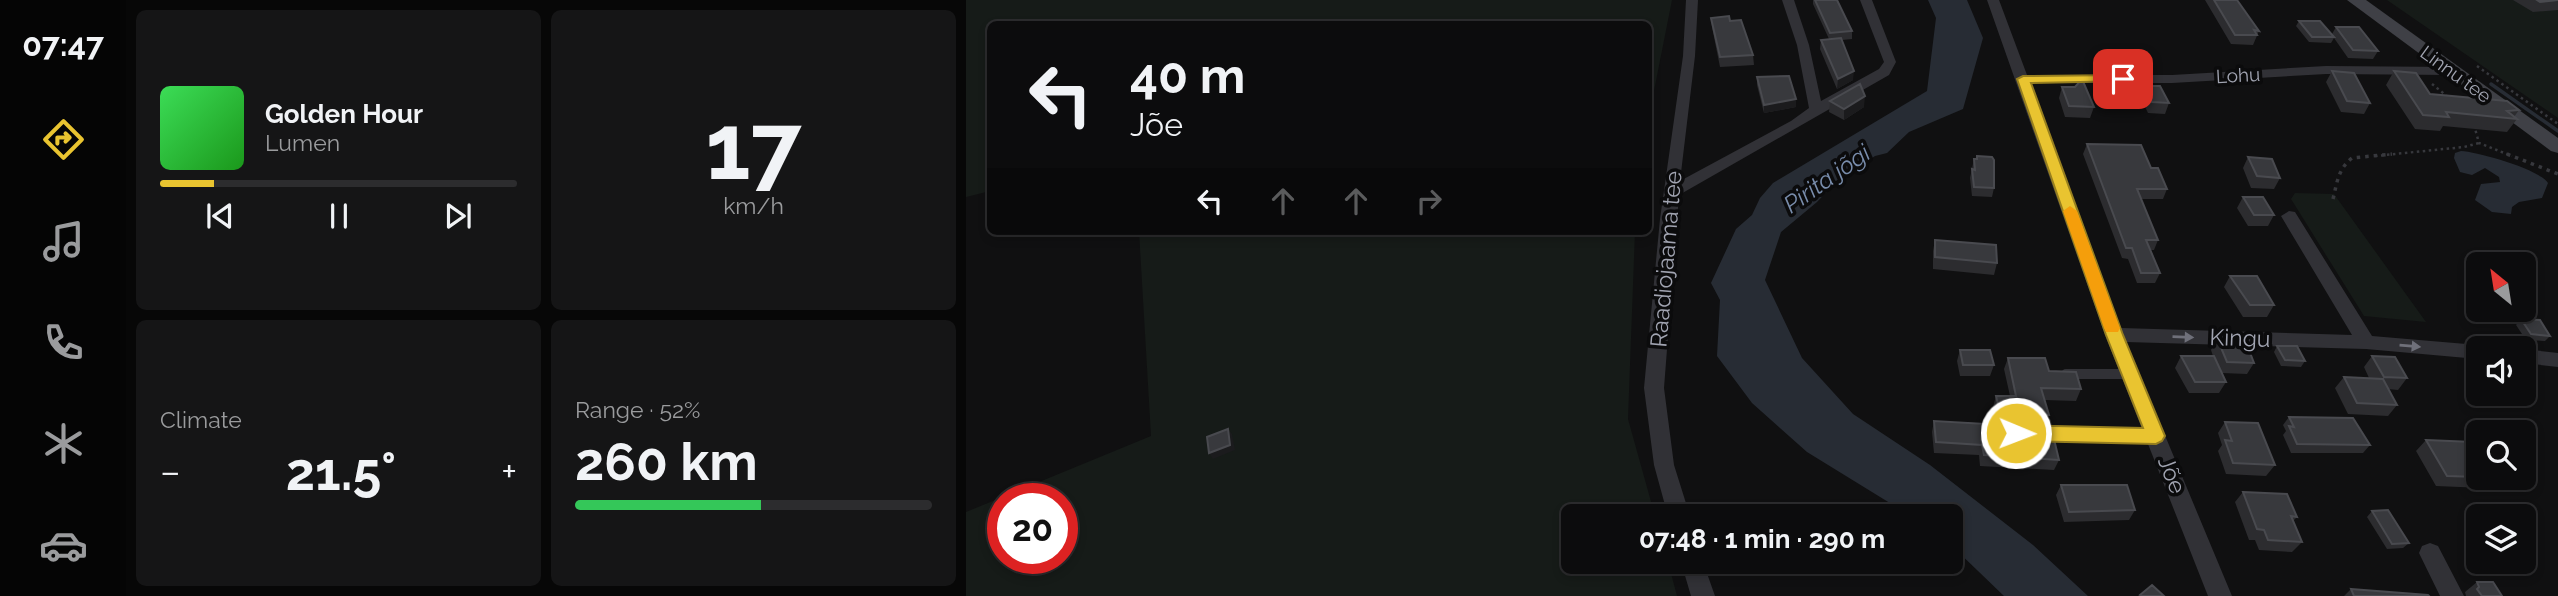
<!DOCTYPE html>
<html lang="en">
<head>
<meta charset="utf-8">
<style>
	:root { --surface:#0c0c0d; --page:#151516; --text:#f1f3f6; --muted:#9a9b9d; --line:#2c2c2e; --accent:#e9c430 }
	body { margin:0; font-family:Raleway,sans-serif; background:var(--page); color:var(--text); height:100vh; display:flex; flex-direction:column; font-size:26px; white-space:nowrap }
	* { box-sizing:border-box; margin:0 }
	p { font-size:23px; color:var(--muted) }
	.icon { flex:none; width:38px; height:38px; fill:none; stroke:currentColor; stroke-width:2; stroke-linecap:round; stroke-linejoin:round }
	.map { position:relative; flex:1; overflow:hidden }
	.panel { display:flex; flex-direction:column; gap:10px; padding:10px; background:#070707; width:840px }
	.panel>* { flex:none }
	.top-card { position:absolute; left:21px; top:21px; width:665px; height:214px; border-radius:10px; box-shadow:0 4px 10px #0003,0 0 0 2px var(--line); background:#0c0c0d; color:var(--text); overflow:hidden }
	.needle { width:46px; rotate:330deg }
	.buttons { position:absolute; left:1500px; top:252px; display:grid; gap:14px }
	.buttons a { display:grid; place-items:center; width:70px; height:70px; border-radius:10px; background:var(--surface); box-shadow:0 4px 10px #0003,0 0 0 2px var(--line); font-size:35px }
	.speed { position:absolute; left:21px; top:483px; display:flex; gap:14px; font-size:35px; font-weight:700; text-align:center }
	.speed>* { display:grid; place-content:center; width:91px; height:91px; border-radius:50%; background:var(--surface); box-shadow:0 4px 10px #0003,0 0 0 2px var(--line); line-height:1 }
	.speed .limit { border:10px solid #d22; background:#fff; color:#111 }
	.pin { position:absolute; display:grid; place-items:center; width:60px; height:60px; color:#fff; margin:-30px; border-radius:14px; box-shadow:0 4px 10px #0006 }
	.me { position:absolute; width:77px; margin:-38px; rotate:91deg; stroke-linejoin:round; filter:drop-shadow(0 0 5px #0008) }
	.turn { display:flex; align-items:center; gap:24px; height:147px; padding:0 28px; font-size:32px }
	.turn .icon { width:91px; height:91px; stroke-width:2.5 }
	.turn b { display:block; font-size:49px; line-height:60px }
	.lanes { display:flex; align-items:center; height:66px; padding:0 28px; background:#0003; justify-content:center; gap:35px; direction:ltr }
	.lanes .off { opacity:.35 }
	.big { font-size:52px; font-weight:700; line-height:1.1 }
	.panel .widget { flex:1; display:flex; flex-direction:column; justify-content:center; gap:10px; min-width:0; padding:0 24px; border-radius:10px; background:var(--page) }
	.panel .dial { align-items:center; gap:0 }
	.dial b { font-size:91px; line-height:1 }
	.song { display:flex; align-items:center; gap:21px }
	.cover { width:84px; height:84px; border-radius:10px; background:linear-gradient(135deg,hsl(130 70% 55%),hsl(120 70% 35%)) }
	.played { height:7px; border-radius:4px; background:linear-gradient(90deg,var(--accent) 15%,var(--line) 15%) }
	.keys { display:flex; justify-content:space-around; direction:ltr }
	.heat { display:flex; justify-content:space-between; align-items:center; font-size:38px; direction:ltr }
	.charge { height:10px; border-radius:5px; background:linear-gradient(90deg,#34c759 52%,var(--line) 0) }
	.panel .tiles { flex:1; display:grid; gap:10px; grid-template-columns:repeat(2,1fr) }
	.trip { position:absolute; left:595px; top:504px; width:402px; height:70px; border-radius:10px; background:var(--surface); box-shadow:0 4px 10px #0003,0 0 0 2px var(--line); font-weight:700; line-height:70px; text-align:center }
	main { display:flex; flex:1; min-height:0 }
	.tab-bar { display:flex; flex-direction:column; width:126px; justify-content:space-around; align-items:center; background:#050505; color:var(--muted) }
	.tab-bar .icon { width:49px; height:49px }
	.tab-bar .current { color:var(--accent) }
	.tab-bar b { font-size:32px; color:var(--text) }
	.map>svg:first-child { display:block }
</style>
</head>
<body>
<main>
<nav class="tab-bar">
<b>07:47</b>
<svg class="icon current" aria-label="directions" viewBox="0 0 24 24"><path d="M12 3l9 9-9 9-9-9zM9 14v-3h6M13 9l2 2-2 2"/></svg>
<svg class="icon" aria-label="music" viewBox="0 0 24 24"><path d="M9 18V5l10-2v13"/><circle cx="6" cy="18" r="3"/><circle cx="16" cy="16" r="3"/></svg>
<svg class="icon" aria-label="phone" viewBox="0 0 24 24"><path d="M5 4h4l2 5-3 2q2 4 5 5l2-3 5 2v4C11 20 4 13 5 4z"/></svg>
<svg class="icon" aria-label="climate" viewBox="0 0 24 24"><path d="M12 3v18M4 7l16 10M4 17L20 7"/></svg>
<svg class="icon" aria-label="car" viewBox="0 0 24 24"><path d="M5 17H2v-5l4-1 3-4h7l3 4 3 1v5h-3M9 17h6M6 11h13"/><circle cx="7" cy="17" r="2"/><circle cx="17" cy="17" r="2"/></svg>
</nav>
<section class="panel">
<div class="tiles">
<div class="widget">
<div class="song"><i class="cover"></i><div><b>Golden Hour</b><p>Lumen</p></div></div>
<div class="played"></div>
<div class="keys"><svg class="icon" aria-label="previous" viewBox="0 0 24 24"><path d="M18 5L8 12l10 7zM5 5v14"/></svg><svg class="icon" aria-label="pause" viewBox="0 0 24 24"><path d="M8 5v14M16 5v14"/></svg><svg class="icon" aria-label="next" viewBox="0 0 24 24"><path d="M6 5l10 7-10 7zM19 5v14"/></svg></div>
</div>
<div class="widget dial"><b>17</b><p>km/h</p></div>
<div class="widget"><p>Climate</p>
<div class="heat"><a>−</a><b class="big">21.5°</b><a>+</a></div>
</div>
<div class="widget"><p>Range · 52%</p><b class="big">260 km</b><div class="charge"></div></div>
</div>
</section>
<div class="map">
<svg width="1592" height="596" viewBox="0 0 1592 596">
	<rect width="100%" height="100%" fill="#101011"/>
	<path fill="#161b18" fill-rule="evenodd" d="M0 0H706L683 116 682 24H24V191L0 197Z
		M1421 0H1592V118Z
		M1329 193 1368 194 1460 322 1398 316 1325 199Z
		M173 231H669L662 419 689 516H607V562H702L711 596H0V512L185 436ZM37 499H96V558H37Z"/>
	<path fill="#272c34" d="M962 0H1001L1017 38 997 109 943 132 921 153 909 156 869 183 851 202 815 232 799 280 836 358 887 414 964 465 1067 545 1122 596H1038L985 545V516H945L841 452 786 403 751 356 754 300 745 283 770 229 786 215 794 198 807 183 961 91 970 18Z
		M1495 151C1512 152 1573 169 1582 183L1576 198 1553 202 1546 207 1545 214 1526 212 1509 200 1515 184 1534 182 1533 177 1519 168 1506 175 1494 172 1488 158 1489 153Z"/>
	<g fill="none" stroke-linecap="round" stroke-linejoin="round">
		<path stroke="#272c34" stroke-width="3.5" d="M1525 84 1592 131"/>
		<path stroke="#37383d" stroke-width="2.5" stroke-dasharray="2.5 3.5" stroke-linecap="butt" d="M1511 66 1592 124
			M1466 84 1482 97
			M1508 125 1513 143 1546 156
			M1409 156 1498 147 1513 143"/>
		<path stroke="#37383d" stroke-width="3.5" stroke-dasharray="3.5 5" stroke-linecap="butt" d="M1541 154 1592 174
			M1367 199C1371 183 1372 169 1386 158L1426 154"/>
		<path stroke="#313136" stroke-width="10" d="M1100 374H1164
			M1076 433 1188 436"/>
		<path fill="#313136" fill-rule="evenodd" d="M720 0H732L729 56 714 181 825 121 843 108 831 45 816 0H828L843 45 855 101 913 69 918 62 894 0H906L930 62 923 75 713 195 698 388 708 465 724 516H702L688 465 678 388 694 219 717 56Z
			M1021 0H1033L1061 75H1206L1360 66 1486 67 1493 71 1486 75 1360 74 1206 83H1064L1155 328 1386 335 1315 216 1323 211 1329 212 1406 336 1512 345 1519 348H1512V359L1400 349 1160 342 1266 596H1242L1139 335Z
			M1558 349 1592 353V367L1558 363Z
			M1464 543 1472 546 1498 596H1474L1453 553 1456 546Z
			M715 562H737L749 596H725Z"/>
		<path fill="#3f4046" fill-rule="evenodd" d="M1381 0H1400L1592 138V153L1585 151Z"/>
	</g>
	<path fill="#2c2c2f" d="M847 0H871L886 31V39L876 40 887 80 871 89 854 49 855 40 863 39 847 4Z
		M1239 0H1271L1293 31 1287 45 1265 44Z
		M1547 0H1592V10L1567 12Z
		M745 18 764 21 787 55 788 65 754 67 746 27Z
		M1333 21 1366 34 1370 27 1412 51 1407 59 1382 58 1368 38 1365 43 1343 42 1330 26Z
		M1366 71 1404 103 1398 114 1375 112 1360 82Z
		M1428 71 1464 94 1553 110 1548 117 1551 119 1541 132 1477 126 1474 131 1449 129 1420 85Z
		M791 77 830 107 798 113 791 85Z
		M1178 86 1203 103 1199 114 1182 113 1174 96Z
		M1096 87 1128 107 1124 118 1099 117 1093 98Z
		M864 101 898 107 878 120 863 112Z
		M1121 144 1185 168 1201 189 1197 199H1175L1192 240 1188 250H1185L1194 273 1189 283H1171L1162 259 1156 258 1117 154Z
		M1011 156 1028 188 1026 197 1006 196 1004 178 1008 159H1010Z
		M1282 157 1314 178 1308 189 1285 188 1277 168Z
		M1277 197 1308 215 1302 226H1282L1271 208Z
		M969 240 1031 263 1028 275 967 269V251Z
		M1264 276 1308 305 1301 317H1277L1258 287Z
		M1555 319 1584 336 1579 341 1560 340 1550 325Z
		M1251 338 1288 363 1281 374 1256 373 1260 382 1253 393H1223L1209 368 1215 356H1247L1245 350Z
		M1311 346 1339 361 1335 367 1315 366 1308 352Z
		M994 350 1028 365 1024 376H994L991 361Z
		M1406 356 1441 378 1432 390 1422 389 1431 405 1422 416 1382 414 1369 388 1378 377 1403 378 1398 367Z
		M1042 358 1083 371 1115 389 1110 401 1079 400 1083 415 1078 426 1049 425 1048 427 1093 460 1088 470 1014 466 1013 455 968 453 966 432 968 421 1031 424 1027 407 1030 396H1044L1038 369Z
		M1323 417 1404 445 1397 453H1325L1317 435 1320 431 1317 425Z
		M1259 422 1309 465 1300 476 1260 474 1252 451 1256 445 1252 433Z
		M1460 440 1512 449V478H1530L1518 488 1470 486 1450 451Z
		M1095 485 1169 510 1163 520 1098 522 1090 495Z
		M1277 492 1331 517 1327 521 1336 542 1326 552 1293 550 1289 540H1283L1269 502Z
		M1406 511 1443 543 1437 548 1421 549 1401 517Z
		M1511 582 1536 596H1500L1499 592Z
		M1385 589 1463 596H1378Z"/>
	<path fill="#1b1b1d" d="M888 71 887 80 871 89 872 79Z
		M899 96 898 107 878 120V109Z
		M830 99V107L798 113V105Z
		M1053 414 1049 425 1042 432 1046 421Z
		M262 429 266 434 269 450 247 459 243 453Z"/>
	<path fill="#38393d" stroke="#494a4f" stroke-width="2" d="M849 0H871L886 31 864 33Z
		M1248 0H1271L1293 31 1288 30 1291 35H1269Z
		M1571 0H1592L1574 2Z
		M763 16 764 21 775 20 787 55 754 57 745 18Z
		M1333 21H1354L1368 37H1346Z
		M1370 27H1393L1412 51 1387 50Z
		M875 38 888 71 872 79 855 40Z
		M1366 71 1388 73 1404 103 1381 101Z
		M1428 71 1450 73 1464 94 1541 101 1553 110 1541 111 1551 119 1480 112 1483 117 1457 115Z
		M823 76 830 99 798 105 791 77Z
		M1116 79 1128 107 1103 106 1096 87H1109Z
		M894 84 899 96 878 109 864 101Z
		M1178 86H1194L1203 103 1186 102Z
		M1121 144 1175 145 1185 168H1192L1201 189H1171L1192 240H1180L1194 273H1175L1166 248H1160Z
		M1011 156 1026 157 1028 160V188L1008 187 1006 169 1009 170 1008 159H1011Z
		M1282 157 1306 159 1314 178 1291 176Z
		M1277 197H1297L1308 215H1288Z
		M969 240 1030 245 1031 263 969 257Z
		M1264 276H1291L1308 305H1284Z
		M1555 319 1574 320 1584 336 1565 334Z
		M1251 338 1279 340 1288 363 1261 362Z
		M1311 346H1331L1339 361 1319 360Z
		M994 350H1024L1028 365H997Z
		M1215 356H1248L1260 382H1229Z
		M1406 356 1429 357 1441 378 1418 377Z
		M1042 358H1079L1083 371 1110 372 1115 389 1075 388 1083 415 1053 414 1046 421 1047 426 1053 430 1086 431 1093 460 1018 455 1016 445 970 442 968 421 1037 425 1030 396H1050Z
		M1378 377 1417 379 1431 405 1391 403Z
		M1323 417 1387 418 1404 445 1331 444 1323 426 1328 427Z
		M1259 422 1292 423 1309 465 1267 463 1259 440 1266 441Z
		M262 429 264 445 243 453 241 437Z
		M1460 440 1507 442 1512 449V477L1481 476Z
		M1095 485H1161L1169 510 1103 512Z
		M1277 492 1321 494 1331 517 1325 516 1336 542 1302 540 1298 530 1291 529Z
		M1422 510 1443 543 1426 544 1406 511Z
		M1511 582H1527L1536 596H1516L1511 589 1513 587Z
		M1186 585 1198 596H1176L1174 595Z
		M1385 589 1462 595 1463 596H1388Z"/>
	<defs><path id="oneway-solid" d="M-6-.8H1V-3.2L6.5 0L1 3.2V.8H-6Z" transform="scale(1.75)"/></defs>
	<g fill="#6f707a">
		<use href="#oneway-solid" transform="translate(1217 337) rotate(2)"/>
		<use href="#oneway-solid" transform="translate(1444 346) rotate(5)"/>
	</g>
	<path fill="#e9c430" stroke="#977f1f" stroke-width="2" d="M1157 75 1161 76V81L1065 83 1157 335 1199 436 1196 441 1190 444 1050 441 1044 438 1041 433 1044 428 1050 425 1177 428 1140 335 1051 79 1057 76Z"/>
	<path fill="#f59e0b" d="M1104 206 1111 211 1154 328 1152 332H1140L1138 328 1097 211Z"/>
	<g text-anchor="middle" stroke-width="7" stroke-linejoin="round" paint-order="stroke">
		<g font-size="19" fill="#a1a4b1" stroke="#0b0b0c">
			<text transform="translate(1490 74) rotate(36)" y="7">Linnu tee</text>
			<text transform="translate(1272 75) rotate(-3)" y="7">Lohu</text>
		</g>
		<g font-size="23" fill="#a1a4b1" stroke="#0b0b0c">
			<text transform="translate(700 259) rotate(-85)" y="8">Raadiojaama tee</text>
			<text transform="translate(1274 338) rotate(2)" y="8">Kingu</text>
			<text transform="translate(1206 475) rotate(68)" y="8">Jõe</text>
		</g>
		<g font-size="24" font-style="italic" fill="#798dac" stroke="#0b0b0c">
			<text transform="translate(861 179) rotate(-35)" y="8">Pirita jõgi</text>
		</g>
	</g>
</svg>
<div class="buttons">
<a><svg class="needle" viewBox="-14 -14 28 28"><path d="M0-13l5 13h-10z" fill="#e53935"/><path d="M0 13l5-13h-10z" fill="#9a9b9d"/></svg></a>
<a><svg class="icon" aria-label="sound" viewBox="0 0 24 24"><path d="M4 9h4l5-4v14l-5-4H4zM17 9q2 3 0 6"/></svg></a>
<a><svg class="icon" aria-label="search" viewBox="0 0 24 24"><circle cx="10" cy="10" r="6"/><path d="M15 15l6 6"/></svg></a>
<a><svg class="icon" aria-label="layers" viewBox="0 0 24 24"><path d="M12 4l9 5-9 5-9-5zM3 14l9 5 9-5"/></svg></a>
</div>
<div class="speed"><div class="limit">20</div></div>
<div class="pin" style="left:1157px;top:79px;background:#d93025"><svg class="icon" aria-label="arrive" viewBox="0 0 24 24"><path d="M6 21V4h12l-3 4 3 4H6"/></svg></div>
<svg class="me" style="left:1050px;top:433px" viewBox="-20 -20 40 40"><circle r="17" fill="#e9c430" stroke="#fff" stroke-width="3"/><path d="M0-11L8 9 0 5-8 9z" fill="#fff"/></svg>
<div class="trip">07:48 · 1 min · 290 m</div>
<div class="top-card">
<div class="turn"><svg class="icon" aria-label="left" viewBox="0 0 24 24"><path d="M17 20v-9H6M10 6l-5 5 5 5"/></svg><div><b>40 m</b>Jõe</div></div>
<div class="lanes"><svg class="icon" aria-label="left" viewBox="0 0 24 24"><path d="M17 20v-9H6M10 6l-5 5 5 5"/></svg><svg class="icon off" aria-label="ahead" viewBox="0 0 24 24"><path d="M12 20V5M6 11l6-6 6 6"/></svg><svg class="icon off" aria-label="ahead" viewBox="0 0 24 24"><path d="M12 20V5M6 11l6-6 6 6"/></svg><svg class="icon off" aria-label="right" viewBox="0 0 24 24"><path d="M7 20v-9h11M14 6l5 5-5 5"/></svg></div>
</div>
</div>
</main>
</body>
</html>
